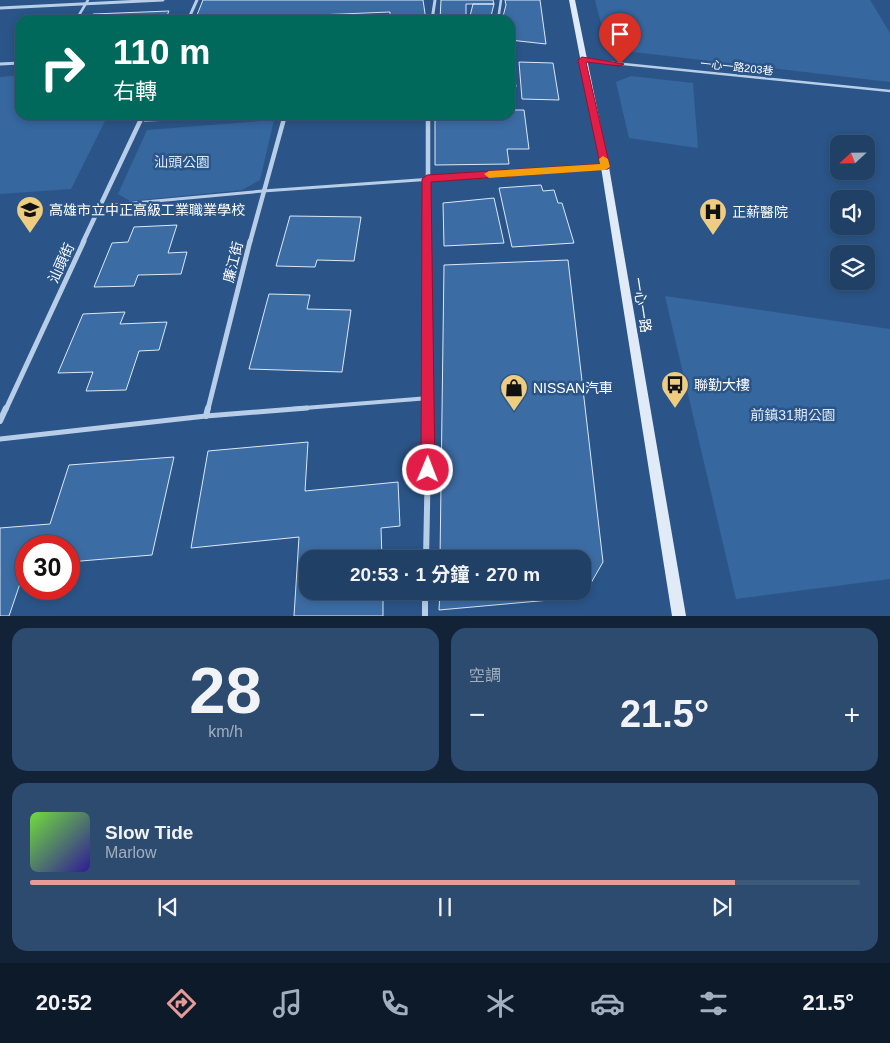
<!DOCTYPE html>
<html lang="zh-TW">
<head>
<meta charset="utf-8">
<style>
	:root { --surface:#204066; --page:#2d4b6f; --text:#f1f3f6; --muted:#a2afbf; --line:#3d597a; --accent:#e69b98 }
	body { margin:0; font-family:Helvetica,"Noto Sans TC",sans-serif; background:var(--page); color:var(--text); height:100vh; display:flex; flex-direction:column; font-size:19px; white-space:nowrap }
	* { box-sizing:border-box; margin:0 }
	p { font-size:16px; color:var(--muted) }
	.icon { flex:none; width:28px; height:28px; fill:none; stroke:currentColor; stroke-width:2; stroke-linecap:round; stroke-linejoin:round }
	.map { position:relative; height:616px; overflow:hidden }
	.drawer { display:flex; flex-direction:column; gap:12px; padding:12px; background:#122338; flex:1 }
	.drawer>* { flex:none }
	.guide { position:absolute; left:15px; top:15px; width:500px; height:105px; border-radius:15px; box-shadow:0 2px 8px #0003,0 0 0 1px var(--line); background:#00695c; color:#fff; overflow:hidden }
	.needle { width:32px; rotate:248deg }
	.controls { position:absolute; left:830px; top:135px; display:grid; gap:10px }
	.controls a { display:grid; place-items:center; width:45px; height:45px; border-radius:10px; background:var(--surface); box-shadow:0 2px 8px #0003,0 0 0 1px var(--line); font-size:25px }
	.speed { position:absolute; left:15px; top:535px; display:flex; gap:10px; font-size:25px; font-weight:700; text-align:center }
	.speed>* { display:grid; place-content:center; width:65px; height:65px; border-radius:50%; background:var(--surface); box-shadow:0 2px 8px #0003,0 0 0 1px var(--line); line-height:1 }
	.speed .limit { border:8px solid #d22; background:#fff; color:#111 }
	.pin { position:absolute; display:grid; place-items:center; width:42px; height:42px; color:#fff; margin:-51px -21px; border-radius:50% 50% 50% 0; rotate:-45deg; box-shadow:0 0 5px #0007 }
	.pin .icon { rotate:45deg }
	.me { position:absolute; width:55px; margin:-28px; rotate:1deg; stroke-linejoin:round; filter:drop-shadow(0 0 4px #0008) }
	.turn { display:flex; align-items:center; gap:18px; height:105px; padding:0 15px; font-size:22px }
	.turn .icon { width:65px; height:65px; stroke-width:2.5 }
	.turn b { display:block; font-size:35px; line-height:42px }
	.big { font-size:38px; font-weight:700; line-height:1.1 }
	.drawer .widget { flex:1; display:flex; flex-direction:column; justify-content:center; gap:8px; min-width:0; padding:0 18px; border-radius:15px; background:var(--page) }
	.drawer .dial { align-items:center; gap:0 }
	.dial b { font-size:65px; line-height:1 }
	.song { display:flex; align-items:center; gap:15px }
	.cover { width:60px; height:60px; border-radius:8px; background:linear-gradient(135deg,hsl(100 70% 55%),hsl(250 70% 35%)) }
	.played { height:5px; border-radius:2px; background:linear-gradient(90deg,var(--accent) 85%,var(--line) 85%) }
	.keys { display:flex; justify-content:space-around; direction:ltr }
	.heat { display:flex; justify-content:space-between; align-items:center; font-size:28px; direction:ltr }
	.drawer .tiles { flex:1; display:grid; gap:12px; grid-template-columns:1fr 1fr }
	.widget:last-child { grid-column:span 2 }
	.trip { position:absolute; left:299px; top:550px; width:292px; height:50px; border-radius:15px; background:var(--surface); box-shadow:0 2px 8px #0003,0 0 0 1px var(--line); font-weight:700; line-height:50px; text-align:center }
	.menu { display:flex; height:80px; justify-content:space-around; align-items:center; background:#0d1a29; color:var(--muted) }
	.menu .icon { width:35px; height:35px }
	.menu .current { color:var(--accent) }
	.menu b { font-size:22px; color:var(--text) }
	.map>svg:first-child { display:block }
</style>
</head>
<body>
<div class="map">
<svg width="890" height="616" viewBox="0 0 890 616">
	<rect width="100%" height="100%" fill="#2b5588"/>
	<path fill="#36679f" d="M595 0H870L890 33V82L616 50 606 43Z
		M20 75V115H108L71 189 0 194V77Z
		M631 76 693 83 698 148 629 138 616 82Z
		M274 120 260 180 242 190 130 201 118 194 147 130Z
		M665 296 890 329V579L736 599Z"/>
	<path fill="#3c6ca4" stroke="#dbe8f7" d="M203 0H423L426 20H302V18L390 15V12L195 20Z
		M441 0H493L494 4H466V20H440Z
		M505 0H540L546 44 510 40V20H502L506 5Z
		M473 4H494L490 20H469Z
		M169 11 165 20H89L93 14Z
		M510 58H512L516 87H510Z
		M519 62 553 63 559 100 522 99Z
		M510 110H524L529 149H507L509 164 435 165V115H510Z
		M147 115H180L178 120 144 121Z
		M541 185 543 191 554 190 558 203H562L574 243 512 247 499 188Z
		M494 198 504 243 444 246 443 203Z
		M290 216 361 217 354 261 317 260 315 267 276 266Z
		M177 225 168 253 187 252 181 274 138 275 134 286 94 287 112 243 128 242 134 227Z
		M568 260 603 562 583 597 439 610 440 591H582V559H440L444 265Z
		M269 294 310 295 307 309 351 310 342 372 249 369Z
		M125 312 120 324 167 322 159 350 139 351 126 390 86 391 93 372 58 373 83 314Z
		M308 442 305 491 398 482 400 526 381 528 382 559H308V591H383V616H294L299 537 191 548 208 451Z
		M174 457 152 555 69 562V546H26V566L9 616H0V528L50 524 69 465Z"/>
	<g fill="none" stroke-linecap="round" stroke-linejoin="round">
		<path stroke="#b8cee8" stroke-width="2.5" d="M76 20 88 0
			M498 20 501 0
			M584 60 890 91"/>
		<path stroke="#b8cee8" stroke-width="3" d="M101 206 263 191 604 167"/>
		<path stroke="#b8cee8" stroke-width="4" d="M292 409 429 398"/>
		<path stroke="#b8cee8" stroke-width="5" d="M0 439 206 416 307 408"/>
		<path stroke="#b8cee8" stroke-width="3" d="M0 8 163 0
			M188 20 197 0
			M432 20 435 0
			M0 64 20 63"/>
		<path stroke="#b8cee8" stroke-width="4.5" d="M428 115V242
			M83 242 143 115
			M250 242 285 115"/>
		<path stroke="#b8cee8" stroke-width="5" d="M428 241 429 409
			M6 409 84 241
			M208 409 250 241"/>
		<path stroke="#b8cee8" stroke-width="6" d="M206 416 208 408
			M0 421 6 408
			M426 559 429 408
			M425 591V616"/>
		<path fill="#e1ebf8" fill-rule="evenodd" d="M569 0H575L609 167 686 616H672L601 167Z"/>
	</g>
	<path fill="#e11d48" stroke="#92132f" d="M582 57 624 64 620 66 586 62 610 167 608 169 431 182 435 470 433 474 428 476 423 474 421 470 422 179 427 175 600 164 578 60Z"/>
	<path fill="#f59e0b" d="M603 156 608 159 610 167 605 170 489 178 484 174 489 171 600 164 599 159Z"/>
	<defs>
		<symbol id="school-pin" viewBox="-11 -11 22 30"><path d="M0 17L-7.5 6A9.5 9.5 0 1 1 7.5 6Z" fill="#eecc80" stroke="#2b5588"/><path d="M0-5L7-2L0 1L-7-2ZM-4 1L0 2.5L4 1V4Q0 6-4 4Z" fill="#111"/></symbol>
		<symbol id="hospital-pin" viewBox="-11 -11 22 30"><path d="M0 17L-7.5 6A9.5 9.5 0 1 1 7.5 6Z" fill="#eecc80" stroke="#2b5588"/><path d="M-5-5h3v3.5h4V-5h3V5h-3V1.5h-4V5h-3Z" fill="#111"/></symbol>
		<symbol id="bus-pin" viewBox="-11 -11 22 30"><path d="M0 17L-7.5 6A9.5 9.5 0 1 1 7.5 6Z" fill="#eecc80" stroke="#2b5588"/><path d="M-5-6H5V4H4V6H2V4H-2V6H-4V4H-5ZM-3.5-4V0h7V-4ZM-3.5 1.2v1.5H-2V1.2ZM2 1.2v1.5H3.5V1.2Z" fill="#111"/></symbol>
		<symbol id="shop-pin" viewBox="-11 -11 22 30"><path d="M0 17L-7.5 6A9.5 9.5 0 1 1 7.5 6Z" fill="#eecc80" stroke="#2b5588"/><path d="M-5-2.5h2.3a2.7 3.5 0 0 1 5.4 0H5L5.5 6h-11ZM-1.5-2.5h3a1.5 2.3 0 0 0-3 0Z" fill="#111"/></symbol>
	</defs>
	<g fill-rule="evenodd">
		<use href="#school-pin" x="14" y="194" width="32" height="43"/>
		<use href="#hospital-pin" x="697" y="196" width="32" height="43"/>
		<use href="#bus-pin" x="659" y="369" width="32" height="43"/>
		<use href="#shop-pin" x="498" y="372" width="32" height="43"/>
	</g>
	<g text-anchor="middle" stroke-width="5" stroke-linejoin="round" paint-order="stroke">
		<g font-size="11" fill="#fff" stroke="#2b5588">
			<text transform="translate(737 67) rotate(6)" y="4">一心一路203巷</text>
		</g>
		<g font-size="14" fill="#dbe8f7" stroke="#2b5588">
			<text x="182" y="167">汕頭公園</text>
			<text x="793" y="420">前鎮31期公園</text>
		</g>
		<g font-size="14" fill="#fff" stroke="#2b5588" text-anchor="start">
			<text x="49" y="215">高雄市立中正高級工業職業學校</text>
			<text x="732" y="217">正薪醫院</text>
			<text x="694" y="390">聯勤大樓</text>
			<text x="533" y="393">NISSAN汽車</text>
		</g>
		<g font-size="14" fill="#fff" stroke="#2b5588">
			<text transform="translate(233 262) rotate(-76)" y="5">廉江街</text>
			<text transform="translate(61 263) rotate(-65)" y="5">汕頭街</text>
			<text transform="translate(642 305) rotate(81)" y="5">一心一路</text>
		</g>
	</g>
</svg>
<div class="controls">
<a><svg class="needle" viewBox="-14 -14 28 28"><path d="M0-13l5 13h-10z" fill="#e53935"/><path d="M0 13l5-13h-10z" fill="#a2afbf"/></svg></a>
<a><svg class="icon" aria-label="sound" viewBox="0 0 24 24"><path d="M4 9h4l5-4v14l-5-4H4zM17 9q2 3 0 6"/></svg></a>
<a><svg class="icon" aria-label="layers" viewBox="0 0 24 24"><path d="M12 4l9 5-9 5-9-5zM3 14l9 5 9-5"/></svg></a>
</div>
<div class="speed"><div class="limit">30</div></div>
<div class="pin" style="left:620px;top:64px;background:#d93025"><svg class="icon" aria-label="arrive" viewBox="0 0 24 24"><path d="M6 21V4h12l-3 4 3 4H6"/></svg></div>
<svg class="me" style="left:428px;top:470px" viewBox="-20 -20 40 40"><circle r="17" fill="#e11d48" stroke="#fff" stroke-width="3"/><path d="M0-11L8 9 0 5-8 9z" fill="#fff"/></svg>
<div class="trip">20:53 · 1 分鐘 · 270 m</div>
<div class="guide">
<div class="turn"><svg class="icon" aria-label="right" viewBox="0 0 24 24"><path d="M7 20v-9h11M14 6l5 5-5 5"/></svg><div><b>110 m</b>右轉</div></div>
</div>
</div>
<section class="drawer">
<div class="tiles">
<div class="widget dial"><b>28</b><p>km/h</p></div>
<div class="widget"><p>空調</p>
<div class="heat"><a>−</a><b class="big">21.5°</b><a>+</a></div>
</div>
<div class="widget">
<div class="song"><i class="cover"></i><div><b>Slow Tide</b><p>Marlow</p></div></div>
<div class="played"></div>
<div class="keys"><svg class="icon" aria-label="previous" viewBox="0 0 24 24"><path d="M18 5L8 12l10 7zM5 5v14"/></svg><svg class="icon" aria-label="pause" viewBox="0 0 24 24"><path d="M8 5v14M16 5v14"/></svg><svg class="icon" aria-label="next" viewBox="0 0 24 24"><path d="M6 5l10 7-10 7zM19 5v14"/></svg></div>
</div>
</div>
</section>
<nav class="menu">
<b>20:52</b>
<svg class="icon current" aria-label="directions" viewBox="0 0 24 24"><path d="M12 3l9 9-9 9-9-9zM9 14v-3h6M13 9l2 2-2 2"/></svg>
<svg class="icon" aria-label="music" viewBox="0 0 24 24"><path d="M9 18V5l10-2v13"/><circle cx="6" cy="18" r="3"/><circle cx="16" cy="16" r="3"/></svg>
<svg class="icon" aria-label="phone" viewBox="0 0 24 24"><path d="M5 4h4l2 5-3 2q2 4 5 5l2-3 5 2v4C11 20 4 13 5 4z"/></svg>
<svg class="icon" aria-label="climate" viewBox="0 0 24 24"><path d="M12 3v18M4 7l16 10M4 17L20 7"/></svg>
<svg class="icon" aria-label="car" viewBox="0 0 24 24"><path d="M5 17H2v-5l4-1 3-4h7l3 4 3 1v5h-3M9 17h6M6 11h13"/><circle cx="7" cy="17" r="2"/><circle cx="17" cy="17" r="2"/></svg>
<svg class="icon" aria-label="filters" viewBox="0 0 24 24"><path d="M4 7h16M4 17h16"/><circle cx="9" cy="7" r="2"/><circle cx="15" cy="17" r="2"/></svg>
<b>21.5°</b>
</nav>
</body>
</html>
